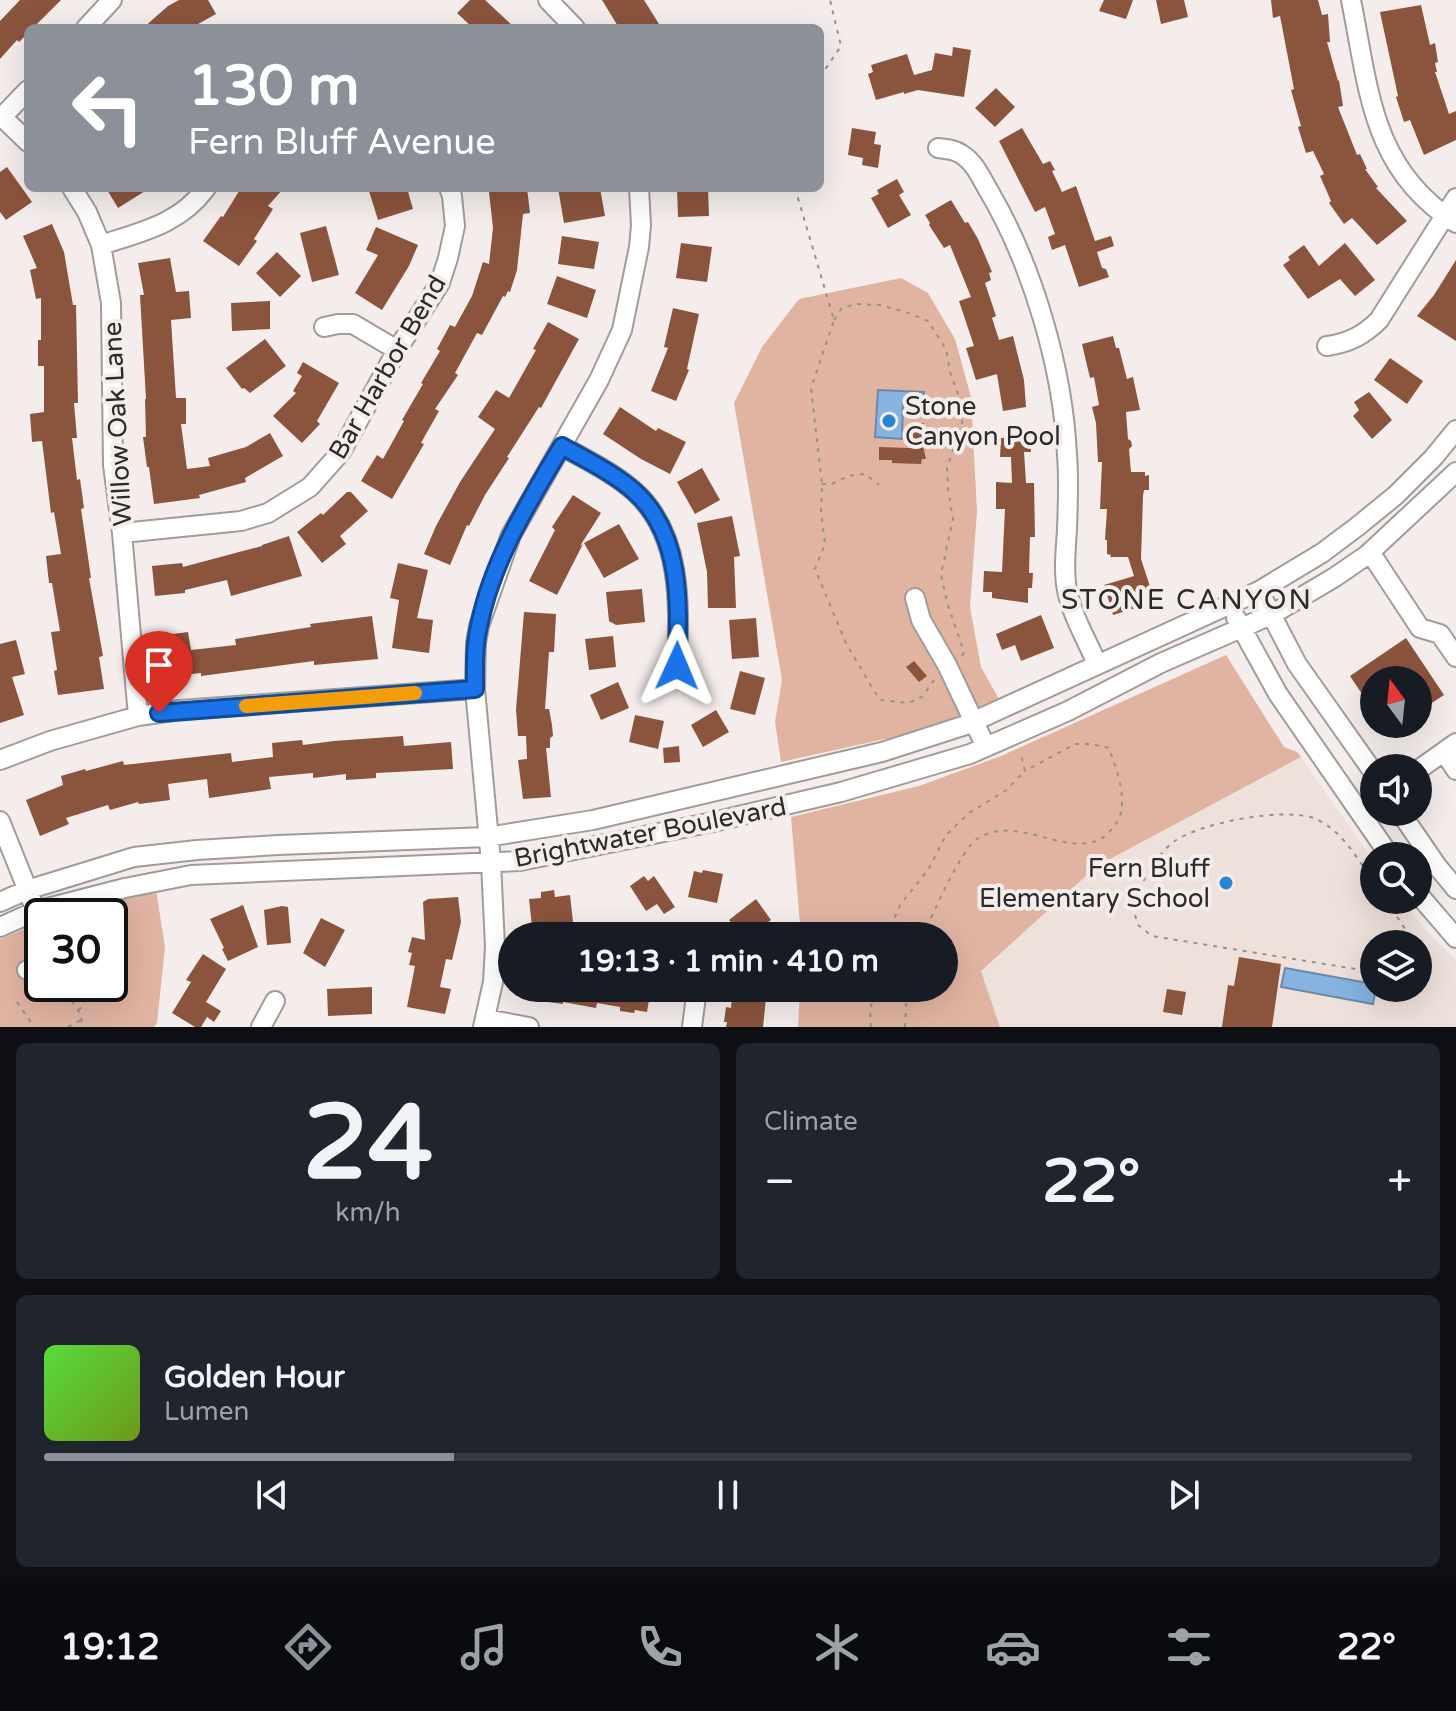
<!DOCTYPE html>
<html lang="en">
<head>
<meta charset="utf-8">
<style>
	:root { --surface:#171b24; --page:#20242c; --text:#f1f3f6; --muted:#9ea1a6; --line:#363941; --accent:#8c9099 }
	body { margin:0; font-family:"Varela Round",sans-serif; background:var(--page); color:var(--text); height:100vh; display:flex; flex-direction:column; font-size:30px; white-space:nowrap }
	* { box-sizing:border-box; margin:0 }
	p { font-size:26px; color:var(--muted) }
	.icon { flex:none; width:44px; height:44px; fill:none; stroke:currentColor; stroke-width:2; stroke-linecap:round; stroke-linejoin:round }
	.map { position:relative; height:1027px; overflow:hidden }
	.drawer { display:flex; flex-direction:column; gap:16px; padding:16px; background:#0d0f14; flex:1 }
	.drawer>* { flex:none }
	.hud { position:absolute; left:24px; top:24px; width:800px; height:168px; border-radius:12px; box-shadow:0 8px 32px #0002; background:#8c9099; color:#fff; overflow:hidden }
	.needle { width:52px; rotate:345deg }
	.tools { position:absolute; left:1360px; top:666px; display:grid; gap:16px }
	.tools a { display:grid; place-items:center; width:72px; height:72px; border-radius:50%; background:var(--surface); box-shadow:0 8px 32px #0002; font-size:40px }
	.speed { position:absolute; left:24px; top:898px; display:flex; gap:16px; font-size:40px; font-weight:700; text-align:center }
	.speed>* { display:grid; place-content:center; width:104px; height:104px; border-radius:50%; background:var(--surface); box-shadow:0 8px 32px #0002; line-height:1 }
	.speed .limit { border:4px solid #111; border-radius:12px; background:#fff; color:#111 }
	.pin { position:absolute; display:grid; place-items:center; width:68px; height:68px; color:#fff; margin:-82px -34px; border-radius:50% 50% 50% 0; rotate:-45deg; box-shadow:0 0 8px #0007 }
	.pin .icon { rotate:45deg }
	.me { position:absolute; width:88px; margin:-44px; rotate:1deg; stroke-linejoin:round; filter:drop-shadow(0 0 6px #0008) }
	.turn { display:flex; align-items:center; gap:28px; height:168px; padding:0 32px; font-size:36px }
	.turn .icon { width:104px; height:104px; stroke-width:2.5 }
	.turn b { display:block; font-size:56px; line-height:68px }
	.big { font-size:60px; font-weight:700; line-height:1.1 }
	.drawer .card { flex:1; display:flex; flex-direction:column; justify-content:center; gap:12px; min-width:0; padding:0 28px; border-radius:12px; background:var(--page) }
	.drawer .dial { align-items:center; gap:0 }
	.dial b { font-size:104px; line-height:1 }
	.song { display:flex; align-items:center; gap:24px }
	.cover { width:96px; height:96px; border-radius:12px; background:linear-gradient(135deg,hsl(110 70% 55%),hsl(80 70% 35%)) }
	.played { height:8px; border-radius:4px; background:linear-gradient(90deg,var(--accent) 30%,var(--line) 30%) }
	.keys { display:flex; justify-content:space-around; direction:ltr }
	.heat { display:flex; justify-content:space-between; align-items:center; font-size:44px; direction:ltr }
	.drawer .tiles { flex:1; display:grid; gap:16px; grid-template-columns:1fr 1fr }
	.card:last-child { grid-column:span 2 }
	.trip { position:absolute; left:498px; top:922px; width:460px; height:80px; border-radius:40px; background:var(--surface); box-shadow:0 8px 32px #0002; font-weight:700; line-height:80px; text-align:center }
	.tab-bar { display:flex; height:128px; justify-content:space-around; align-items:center; background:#090b0e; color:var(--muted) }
	.tab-bar .icon { width:56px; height:56px }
	.tab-bar .current { color:var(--accent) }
	.tab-bar b { font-size:36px; color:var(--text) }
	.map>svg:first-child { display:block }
</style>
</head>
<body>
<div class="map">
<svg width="1456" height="1027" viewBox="0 0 1456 1027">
	<rect width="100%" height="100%" fill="#f4edeb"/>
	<path fill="#eee0da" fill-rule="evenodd" d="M1301 757 1374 862V900H1402L1430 935 1456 960V1027H1000L981 971 1097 866ZM1374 944H1418V988H1374Z"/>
	<path fill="#e1b4a2" d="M901 278 928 293 955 339 971 397 977 511 970 607 981 667 1000 701 939 727 781 762 775 722 782 680 734 403 762 347 799 299Z
		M1226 655 1284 747 1297 752 1301 757 1097 866 981 971 1000 1027H798L800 988H944V936H801L791 817 919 786 1001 756Z
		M156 890 165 947 157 1023 154 1027H0V939L42 922V984H110V916H56Z"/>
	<path fill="#86b3e0" stroke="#6b8aa9" stroke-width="2" d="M878 390 924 392V404H903L902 439 875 437Z
		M1285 968 1374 984V988H1376L1373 1004 1281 987Z"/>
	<path fill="#8b543d" d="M20 0H61L33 28H28V33L19 42 17 40 0 59V21Z
		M179 0H208L216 14 191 28H143L168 6Z
		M470 0H485L515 28H473L457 13Z
		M602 0H644L659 24 653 28H619Z
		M1104 0H1133L1126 19 1099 11Z
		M1156 0H1184L1188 17 1161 24Z
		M1271 0H1318L1322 15 1328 14 1330 42H1327L1338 81 1339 80 1343 106 1338 107 1357 155 1360 154 1367 169H1365L1378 187 1376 188 1407 221 1377 245 1352 218 1344 224 1329 203 1331 201 1320 176 1324 174 1313 151 1306 153 1298 127 1301 126 1291 90 1294 89 1280 16 1273 18Z
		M1421 5 1430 45 1435 43 1438 62 1435 63 1437 72H1435L1449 114 1456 111V140L1424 155 1410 120 1404 122 1396 97 1398 96 1380 12Z
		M953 47 971 50 964 97 918 90 904 94V92L876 100 868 74 873 72 871 65 907 54 914 75 932 70 935 53 952 56Z
		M996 88 1015 107 995 127 975 108Z
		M852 128 876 132 874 144 881 145 878 168 862 165 863 158 848 155Z
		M1022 128 1043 164 1050 161 1055 170 1052 171 1062 192 1076 186 1095 241 1111 236 1114 246 1097 252 1102 268 1106 269 1109 277 1079 287 1065 245 1052 250 1048 237 1055 234 1045 207 1035 212 999 141Z
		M7 167 32 202 6 220 0 212V172Z
		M897 179 904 192 899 195 911 215 888 228 871 198 879 194 877 190Z
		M106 188H150L118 208Z
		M241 188H284L268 206 273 209 254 239 257 241 239 266 203 241 221 216 223 217Z
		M368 188H407L413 209 378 220Z
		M527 188 530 213 523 214 517 270 510 292 508 291 505 297 503 296 482 335 477 333 455 373 458 375 435 409 439 411 421 443 424 444 392 499 361 481 377 455 383 459 404 421 402 420 423 384 421 383 440 351 437 349 450 325 455 327 472 296 483 262 489 264 493 228 489 192Z
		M558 188H600L605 216 564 223Z
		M677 188H708L709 216 678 217Z
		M951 200 965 223 968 222 978 239 992 272 989 273 991 280 985 283 996 316 992 318 999 340 1013 336 1024 380 1026 407 1003 411 997 374 976 380 966 348 974 346 959 301 971 297 950 245 944 248 929 225 930 223 925 215Z
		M52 224 64 252 73 305H76L78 403H74L77 438H72L77 480 80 479 84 508 81 509 91 578H89L103 656 99 657 104 689 58 695 54 671 57 670 51 632 60 631 52 583H49L46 556 61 554 54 512 51 513 42 441 32 442 30 414 44 412V366H38V340H41V298L36 299 30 270 37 268 23 236Z
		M326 226 339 275 312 282 300 233Z
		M376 227 418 245 409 266 382 310 355 293 378 255 366 250Z
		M562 236 599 242 594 269 558 264Z
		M681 243 712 247 707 282 676 278Z
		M1345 243 1375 280 1355 296 1340 279 1308 299 1283 265 1290 260 1288 257 1304 245 1319 266Z
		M277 252 301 276 280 297 256 273Z
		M170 258 176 292 189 291 191 318 171 320 176 398H186V424H181L187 469 210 466 208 458 246 447 270 433 283 456 245 478 246 482 199 495 200 498 154 504 149 467H147L143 437H146L145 399H146L140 295H144L138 263Z
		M1456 260V341L1417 316 1434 295Z
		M557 276 596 290 587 318 547 304Z
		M270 301V329L232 331 231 303Z
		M673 308 699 314 687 369 689 370 676 401 651 391 668 348 664 347Z
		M548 322 579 339 541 408 539 407 507 457 509 458 485 495 469 526 467 525 450 565 424 554 436 526 460 482 495 429 478 417 496 390 509 398 536 350 533 349Z
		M1113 336 1116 348H1119L1127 379 1133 377 1140 410 1126 412 1128 439 1131 441 1132 446 1129 449 1131 472H1145V476L1149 475V490H1144L1143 496 1141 559 1155 602 1113 615 1104 585 1134 576 1128 557H1110L1111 555 1107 554V540H1105L1107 509H1100L1102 462H1098L1096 423 1092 407 1099 405 1094 377 1090 378 1082 344Z
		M265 339 286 366 250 393 244 388 242 389 226 368Z
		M1390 358 1423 381 1407 404 1374 380Z
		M303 362 339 383 317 421 320 424 302 443 273 416 296 393 293 391 302 376 297 373Z
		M1369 392 1392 420 1372 439 1353 416 1359 410 1354 402Z
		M620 407 656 431 658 428 686 442 670 474 641 459 603 434Z
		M911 423H924L923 446 926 459H922L921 464 892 463V460H879V447L910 448Z
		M1030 437 1031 452H1024L1026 483H1034L1035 537H1030L1029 573H1033L1032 588H1028V603L992 598V592H983L984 571 1002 572 1005 509H996V482L1012 483 1011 457H1000L1001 438Z
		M702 468 720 500 695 514 677 482Z
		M347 492H351L368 511 340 536 346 544 322 563 297 532 321 513 323 515Z
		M573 495 601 513 580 546 583 544 557 595 529 581 555 530 552 527Z
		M732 516 740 556 734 557 736 608H708L707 572 697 523Z
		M619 524 639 559 604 578 584 543Z
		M289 536 302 576 231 596 227 580 185 590V593L155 596 152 566 182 563 183 567 262 546V545Z
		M398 563 428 570 417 618 433 620 429 653 392 648 399 600 390 598Z
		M642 589 645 622 616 625 609 621 606 592Z
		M524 612 556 614 554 652H549L545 709H549L552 725 553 736 550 738V748H546L551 797 523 799 518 760 527 759 526 736H518L516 710Z
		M1041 615 1054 648 1021 661 1015 645 1002 650 996 634Z
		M372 616 378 659 314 665V661L201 676V673L165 677 159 636 188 632 191 650 236 645 235 639 311 627 310 624Z
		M756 618 759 657 732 659 729 620Z
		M613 636 616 667 589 670 585 639Z
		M1406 638 1444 695 1418 712V680H1374V712L1350 676Z
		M16 640 25 674 12 677 24 715 0 723V644Z
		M914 661 927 676 919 682 906 667Z
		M740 671 765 678 755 715 730 709Z
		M618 682 629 708 601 720 590 695Z
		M716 710 729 732 703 747 691 725Z
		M635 715 664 721 658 749 629 742Z
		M403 736 404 746 451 742 453 769 376 773V778L346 780V774L313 778V773L269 777 271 789 209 798 207 779 168 784 170 800 139 804 138 802 110 810 108 805 66 818 69 824 40 836 26 800 63 785 61 776 85 769 86 771 123 761 124 765 231 753 232 762 273 757 272 743 302 740 303 745 334 741Z
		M679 746 680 762 664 763 663 748Z
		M703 870 723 874 717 903 688 897 694 871 702 873Z
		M644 876 648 881 654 876 675 907 664 914 657 904 646 911 630 886Z
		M554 890 555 897 570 895 573 922 563 923V936H533L529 899 541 898V892Z
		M458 897 461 922 452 960 446 959 440 987 451 989 445 1014 407 1007 415 966 409 965 412 953 408 952 412 937 425 940 423 902 428 899Z
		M756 899 771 920 749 936H746L741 929 738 931 729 920Z
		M243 905 258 947 228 961 222 949 224 948 210 919Z
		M282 906 288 907 291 943 267 945 264 910Z
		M321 918 345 930 325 967 303 953Z
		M609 924 646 930 645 936H607Z
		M203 954 226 969 206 1002 221 1011 214 1022 207 1017 201 1027H195L172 1013 191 982 186 980Z
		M1239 957 1281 964 1272 1027H1222L1228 985 1234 986Z
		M372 987V1014L328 1016 327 989Z
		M533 988H651L647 1012 635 1010 634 1013 620 1011V1007L597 1003 596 1008 563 1002V1004L531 1000Z
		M733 988H767L763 1027H726L727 1022H724L726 1007 731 1008Z
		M1167 989 1186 992 1182 1015 1163 1012Z"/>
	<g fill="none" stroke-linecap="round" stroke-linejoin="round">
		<defs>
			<path id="minor" d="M548 0 575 28
				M1351 0C1369 89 1371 169 1456 223
				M86 28 112 0
				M2 117 28 142
				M0 119 28 90
				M938 148C946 149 954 149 961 154 975 162 982 180 990 193 1033 267 1063 369 1067 455 1069 480 1068 504 1067 529 1066 549 1063 570 1067 590 1072 616 1087 640 1097 664
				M72 188 87 212 101 245 111 303 113 465 122 533 138 716
				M101 245C141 232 180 224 206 188
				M324 327 338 324H353L397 350
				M1327 346C1349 343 1364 335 1379 320L1456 198
				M562 446C586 460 614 473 635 492 683 536 679 606 677 666
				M122 533 241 521 268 513 310 487 341 452 397 350 440 283 448 258 455 226 452 196 449 188
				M1370 552 1420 628 1440 634 1456 657
				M1259 591 1297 664 1374 773
				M915 598 921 620 947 665 986 747
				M1236 618 1278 694 1390 856
				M1444 752 1456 770
				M0 760 50 741 138 716 180 710 475 689
				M1418 770 1456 743
				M1400 812 1437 866 1456 889
				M0 821 42 926
				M1418 894 1456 938
				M0 902 27 890 134 857 197 850 278 845 487 837 593 820 882 752 966 725 1259 591 1322 553 1358 526 1396 495 1433 458 1456 430
				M0 927 36 911 125 888 191 875 520 861 713 822 841 792 970 754 1068 711 1161 663 1271 615 1335 577 1367 555 1456 472
				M27 970 36 965 42 959
				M486 1019 529 1027
				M261 1027 275 1001
				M483 1027 493 982 495 947 491 862 475 689 476 643 479 626 511 535 599 380 622 330 639 247 641 225 639 188
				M692 1027 697 988"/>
		</defs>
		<use href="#minor" stroke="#a29c99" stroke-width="22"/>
		<path stroke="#969190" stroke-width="2" stroke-dasharray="4 6" stroke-linecap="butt" d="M820 77 841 46 830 0
			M795 188 834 320 811 388 822 484 821 512 825 544 815 569 846 643 874 691 881 700 908 703 922 697 934 680
			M834 320 841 309 855 304 879 305 906 312 928 321 946 349 950 372 961 402 962 423 947 468 948 489 953 519 941 574 947 602 964 652 962 656
			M822 484H832L848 476 865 474 879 485
			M1374 882C1357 859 1343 831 1316 819 1286 806 1197 823 1172 843 1158 854 1136 889 1134 906 1134 912 1136 919 1138 925L1152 936 1374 972
			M1386 900 1415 944
			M887 936 900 905 928 870 946 835 969 813 1005 791 1025 771 1021 755
			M923 936C931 917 962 848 977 839 1015 814 1059 854 1097 841 1103 839 1107 834 1111 830 1133 808 1117 772 1109 748L1091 744H1075L1025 771
			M1418 949 1425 964 1423 969 1418 974
			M61 984 81 1015 82 1027
			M63 986 87 985
			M17 1002 34 1027
			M78 1010C87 1005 84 993 84 985
			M68 1027 81 1020
			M871 1027 870 1018 873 988
			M905 1027 907 988"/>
		<use href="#minor" stroke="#fff" stroke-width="18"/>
	</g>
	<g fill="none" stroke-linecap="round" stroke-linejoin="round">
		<defs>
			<path id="route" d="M159 713 475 689C475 668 474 647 479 626 492 561 528 503 562 446 586 460 614 473 635 492 683 536 679 606 677 666"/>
		</defs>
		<use href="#route" stroke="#114b97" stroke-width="20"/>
		<use href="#route" stroke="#1a73e8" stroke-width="14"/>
		<path stroke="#f59e0b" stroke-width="14" d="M246 706 415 693"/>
	</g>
	<g fill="#2885d1" stroke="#f4edeb" stroke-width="3">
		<circle cx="889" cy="421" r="8"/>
		<circle cx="1226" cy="883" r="8"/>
	</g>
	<g text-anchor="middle" stroke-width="8" stroke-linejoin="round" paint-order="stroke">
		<g font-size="26" fill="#2d2b2a" stroke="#f4edeb">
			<text transform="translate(387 367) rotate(-60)" y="9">Bar Harbor Bend</text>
			<text transform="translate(117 424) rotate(-93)" y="9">Willow Oak Lane</text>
			<text transform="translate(650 832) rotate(-11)" y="9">Brightwater Boulevard</text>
		</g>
		<g font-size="26" fill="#2d2b2a" stroke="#f4edeb" text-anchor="start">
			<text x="905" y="415">Stone<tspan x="905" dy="30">Canyon Pool</tspan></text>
			<text x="1210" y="877" text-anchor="end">Fern Bluff<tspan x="1210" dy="30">Elementary School</tspan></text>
		</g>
		<g font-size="28" letter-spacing="2" fill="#2d2b2a" stroke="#f4edeb">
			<text x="1187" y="609">STONE CANYON</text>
		</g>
	</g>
</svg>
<div class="tools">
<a><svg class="needle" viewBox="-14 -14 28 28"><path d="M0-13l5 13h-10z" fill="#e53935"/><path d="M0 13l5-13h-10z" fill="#9ea1a6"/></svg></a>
<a><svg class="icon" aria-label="sound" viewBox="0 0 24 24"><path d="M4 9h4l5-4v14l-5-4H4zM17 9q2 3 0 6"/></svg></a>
<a><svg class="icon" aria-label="search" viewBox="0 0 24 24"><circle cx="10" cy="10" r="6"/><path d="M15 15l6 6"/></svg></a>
<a><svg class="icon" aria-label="layers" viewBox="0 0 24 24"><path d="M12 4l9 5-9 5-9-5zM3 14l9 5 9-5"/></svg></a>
</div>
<div class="speed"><div class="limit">30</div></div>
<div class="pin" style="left:159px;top:713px;background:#d93025"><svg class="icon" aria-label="arrive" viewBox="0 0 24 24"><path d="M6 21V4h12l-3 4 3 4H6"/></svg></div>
<svg class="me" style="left:677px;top:666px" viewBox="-20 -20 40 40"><path d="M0-17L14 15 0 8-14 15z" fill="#1a73e8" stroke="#fff" stroke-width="4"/></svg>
<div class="trip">19:13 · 1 min · 410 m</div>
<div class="hud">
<div class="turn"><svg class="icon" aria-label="left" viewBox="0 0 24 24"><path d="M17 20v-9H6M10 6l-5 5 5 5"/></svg><div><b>130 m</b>Fern Bluff Avenue</div></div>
</div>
</div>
<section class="drawer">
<div class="tiles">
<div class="card dial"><b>24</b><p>km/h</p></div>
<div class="card"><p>Climate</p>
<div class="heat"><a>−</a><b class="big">22°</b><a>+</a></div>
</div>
<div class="card">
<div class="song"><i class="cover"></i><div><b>Golden Hour</b><p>Lumen</p></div></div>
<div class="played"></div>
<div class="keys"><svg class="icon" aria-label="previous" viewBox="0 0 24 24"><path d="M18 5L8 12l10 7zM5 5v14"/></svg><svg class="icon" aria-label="pause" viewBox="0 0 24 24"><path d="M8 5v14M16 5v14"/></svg><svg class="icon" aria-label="next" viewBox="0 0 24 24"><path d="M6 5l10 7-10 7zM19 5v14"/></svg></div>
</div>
</div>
</section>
<nav class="tab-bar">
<b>19:12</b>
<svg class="icon current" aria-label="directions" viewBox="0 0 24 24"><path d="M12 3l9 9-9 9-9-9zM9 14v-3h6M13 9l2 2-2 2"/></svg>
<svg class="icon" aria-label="music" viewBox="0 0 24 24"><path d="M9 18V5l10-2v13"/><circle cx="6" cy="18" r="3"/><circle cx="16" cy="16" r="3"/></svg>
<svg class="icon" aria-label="phone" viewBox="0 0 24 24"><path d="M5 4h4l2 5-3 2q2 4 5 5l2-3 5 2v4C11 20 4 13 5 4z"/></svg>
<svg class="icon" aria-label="climate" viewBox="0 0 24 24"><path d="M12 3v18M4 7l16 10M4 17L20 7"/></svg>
<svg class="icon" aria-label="car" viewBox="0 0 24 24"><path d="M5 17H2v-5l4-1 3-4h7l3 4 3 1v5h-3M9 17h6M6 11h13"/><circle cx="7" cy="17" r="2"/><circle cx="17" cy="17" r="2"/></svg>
<svg class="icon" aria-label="filters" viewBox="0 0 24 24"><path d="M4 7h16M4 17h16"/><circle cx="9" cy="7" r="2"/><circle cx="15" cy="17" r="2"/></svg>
<b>22°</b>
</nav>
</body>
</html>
